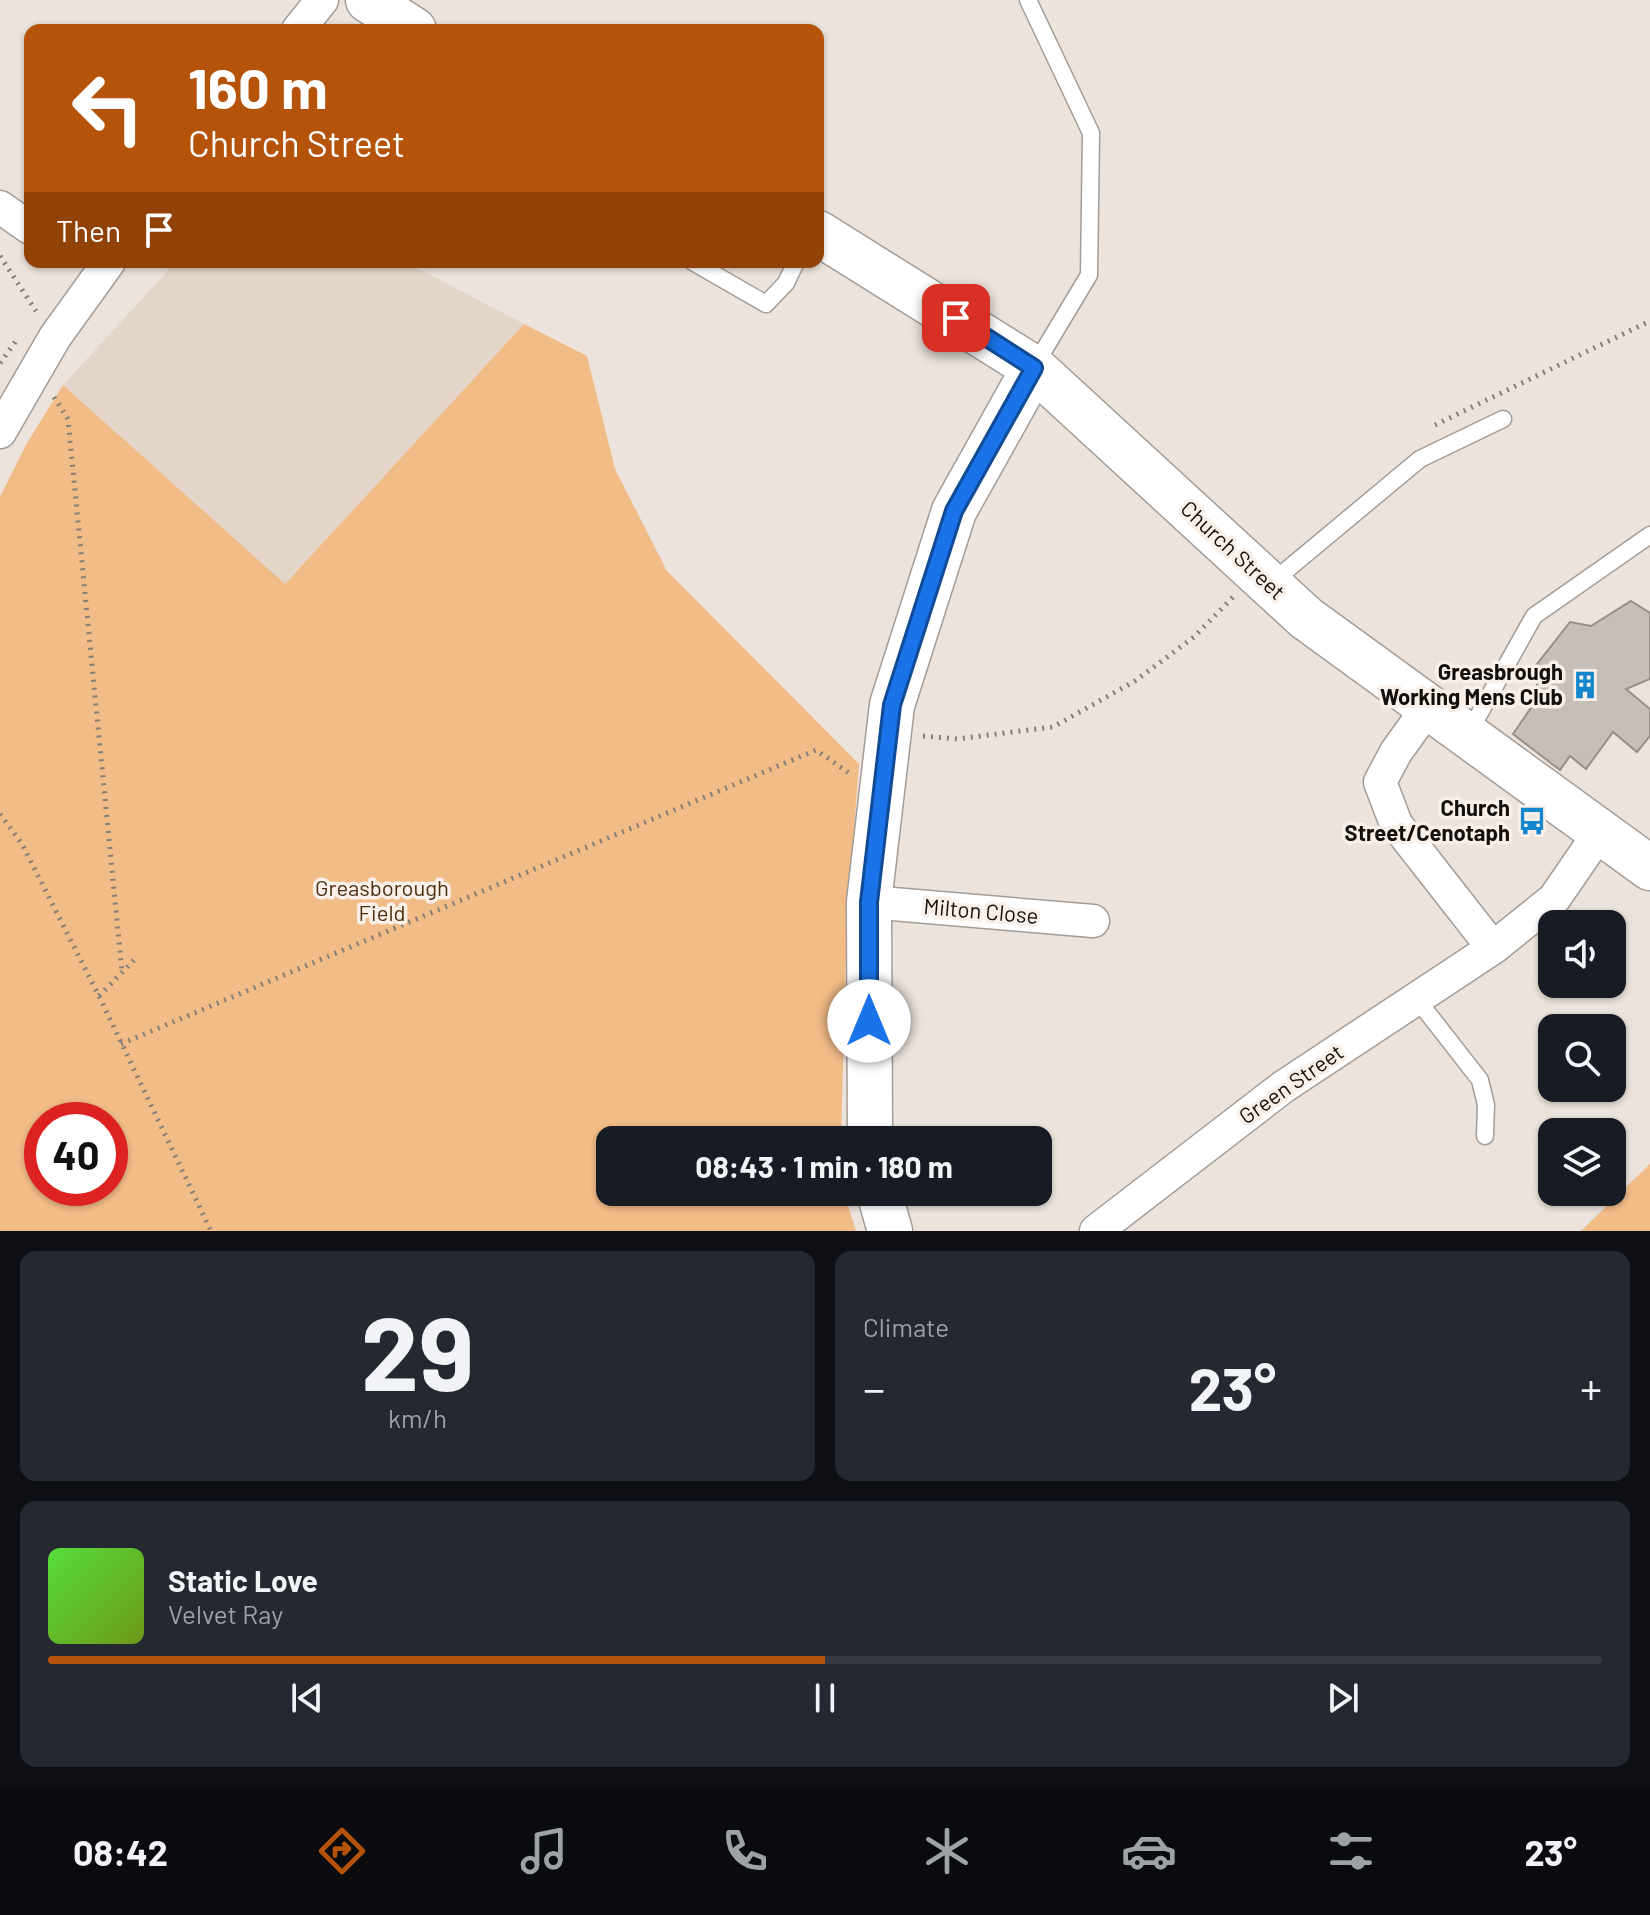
<!DOCTYPE html>
<html lang="en">
<head>
<meta charset="utf-8">
<style>
	:root { --surface:#171b24; --page:#242831; --text:#f1f3f6; --muted:#9ea1a6; --line:#363941; --accent:#b45309 }
	body { margin:0; font-family:Barlow,sans-serif; background:var(--page); color:var(--text); height:100vh; display:flex; flex-direction:column; font-size:30px; white-space:nowrap }
	* { box-sizing:border-box; margin:0 }
	p { font-size:26px; color:var(--muted) }
	.icon { flex:none; width:44px; height:44px; fill:none; stroke:currentColor; stroke-width:2; stroke-linecap:round; stroke-linejoin:round }
	.map { position:relative; height:1231px; overflow:hidden }
	.side { display:flex; flex-direction:column; gap:20px; padding:20px; background:#0d0f14; flex:1 }
	.side>* { flex:none }
	.guide { position:absolute; left:24px; top:24px; width:800px; height:244px; border-radius:16px; box-shadow:0 2px 6px #0004; background:#b45309; color:#fff; overflow:hidden }
	.buttons { position:absolute; left:1538px; top:910px; display:grid; gap:16px }
	.buttons a { display:grid; place-items:center; width:88px; height:88px; border-radius:16px; background:var(--surface); box-shadow:0 2px 6px #0004; font-size:40px }
	.speed { position:absolute; left:24px; top:1102px; display:flex; gap:16px; font-size:40px; font-weight:700; text-align:center }
	.speed>* { display:grid; place-content:center; width:104px; height:104px; border-radius:50%; background:var(--surface); box-shadow:0 2px 6px #0004; line-height:1 }
	.speed .limit { border:12px solid #d22; background:#fff; color:#111 }
	.pin { position:absolute; display:grid; place-items:center; width:68px; height:68px; color:#fff; margin:-34px; border-radius:16px; box-shadow:0 4px 12px #0006 }
	.me { position:absolute; width:88px; margin:-44px; rotate:0deg; stroke-linejoin:round; filter:drop-shadow(0 0 6px #0008) }
	.turn { display:flex; align-items:center; gap:28px; height:168px; padding:0 32px; font-size:36px }
	.turn .icon { width:104px; height:104px; stroke-width:2.5 }
	.turn b { display:block; font-size:56px; line-height:68px }
	.then { display:flex; align-items:center; height:76px; padding:0 32px; background:#0003; gap:16px; font-size:30px }
	.big { font-size:60px; font-weight:700; line-height:1.1 }
	.side .tile { flex:1; display:flex; flex-direction:column; justify-content:center; gap:12px; min-width:0; padding:0 28px; border-radius:16px; background:var(--page) }
	.side .dial { align-items:center; gap:0 }
	.dial b { font-size:104px; line-height:1 }
	.song { display:flex; align-items:center; gap:24px }
	.cover { width:96px; height:96px; border-radius:12px; background:linear-gradient(135deg,hsl(110 70% 55%),hsl(80 70% 35%)) }
	.played { height:8px; border-radius:4px; background:linear-gradient(90deg,var(--accent) 50%,var(--line) 50%) }
	.keys { display:flex; justify-content:space-around; direction:ltr }
	.heat { display:flex; justify-content:space-between; align-items:center; font-size:44px; direction:ltr }
	.side .tiles { flex:1; display:grid; gap:20px; grid-template-columns:1fr 1fr }
	.tile:last-child { grid-column:span 2 }
	.trip { position:absolute; left:596px; top:1126px; width:456px; height:80px; border-radius:16px; background:var(--surface); box-shadow:0 2px 6px #0004; font-weight:700; line-height:80px; text-align:center }
	.dock { display:flex; height:128px; justify-content:space-around; align-items:center; background:#090b0e; color:var(--muted) }
	.dock .icon { width:56px; height:56px }
	.dock .on { color:var(--accent) }
	.dock b { font-size:36px; color:var(--text) }
	.map>svg:first-child { display:block }
</style>
</head>
<body>
<div class="map">
<svg width="1650" height="1231" viewBox="0 0 1650 1231">
	<rect width="100%" height="100%" fill="#ebe3dc"/>
	<path fill="#e3d5c8" d="M176 262H406L524 324 284 585 63 385Z"/>
	<path fill="#f2bc88" fill-rule="evenodd" d="M524 324 587 356 615 469 667 571 859 764 847 918 841 1140H610V1192H844L856 1231H0V497L27 443 63 385 285 584ZM42 1120H110V1188H42Z
		M1650 1164V1231H1581Z"/>
	<path fill="#c6beb8" stroke="#979089" stroke-width="2" d="M1631 601 1650 613V679L1626 689 1650 709V736L1637 752 1613 732 1586 769 1570 756 1560 770 1513 734 1533 705 1526 700 1539 682 1530 673 1570 622 1591 626Z"/>
	<g fill="none" stroke-linecap="round" stroke-linejoin="round">
		<defs>
			<path id="lane" d="M1028 0 1091 133 1089 275 1035 365
				M693 262 766 304 786 283 796 262
				M1271 583 1420 459 1503 419
				M1468 734 1534 616 1650 535
				M1416 998 1480 1080 1486 1105 1485 1136"/>
			<path id="street" d="M298 30 322 0
				M0 207 30 228
				M0 432 55 337 109 262
				M1429 706 1396 752 1380 782 1396 824 1493 948
				M869 902 1093 921
				M1096 1231 1283 1087 1493 948 1554 899 1600 832"/>
			<path id="secondary" d="M368 0 414 30
				M818 233 1034 368 1306 618 1650 868
				M870 1140 869 902 892 705 954 511 1034 368
				M879 1192 890 1231"/>
		</defs>
		<use href="#lane" stroke="#a49c96" stroke-width="19"/>
		<use href="#street" stroke="#a49c96" stroke-width="35"/>
		<use href="#secondary" stroke="#a49c96" stroke-width="47"/>
		<path stroke="#857f7a" stroke-width="5" stroke-dasharray="2 6" stroke-linecap="butt" d="M0 256 36 311
			M0 363 16 341
			M54 397 68 419 122 972
			M1435 425 1650 321
			M923 736 957 739 1053 727 1135 681 1194 637 1233 597
			M0 814 22 844 99 996 211 1231
			M99 996 137 957
			M121 1044 816 750 849 773"/>
		<use href="#lane" stroke="#fff" stroke-width="16"/>
		<use href="#street" stroke="#fff" stroke-width="32"/>
		<use href="#secondary" stroke="#fff" stroke-width="44"/>
	</g>
	<g fill="none" stroke-linecap="round" stroke-linejoin="round">
		<defs>
			<path id="route" d="M869 1021V902L892 705 954 511 1034 368 956 318"/>
		</defs>
		<use href="#route" stroke="#114b97" stroke-width="20"/>
		<use href="#route" stroke="#1a73e8" stroke-width="14"/>
	</g>
	<defs>
		<symbol id="building-bare" viewBox="-9 -9 18 18"><path d="M-4-6H4V6H1V3H-1V6H-4ZM-2.5-4.3h1.7v1.8h-1.7ZM.8-4.3h1.7v1.8H.8ZM-2.5-1h1.7V.8h-1.7ZM.8-1h1.7V.8H.8Z" fill="#1386ce" stroke="#f8f0e9" stroke-width="2.5" paint-order="stroke"/></symbol>
		<symbol id="bus-bare" viewBox="-9 -9 18 18"><path d="M-5-6H5V4H4V6H2V4H-2V6H-4V4H-5ZM-3.5-4V0h7V-4ZM-3.5 1.2v1.5H-2V1.2ZM2 1.2v1.5H3.5V1.2Z" fill="#1386ce" stroke="#f8f0e9" stroke-width="2.5" paint-order="stroke"/></symbol>
	</defs>
	<g fill-rule="evenodd">
		<use href="#building-bare" x="1565" y="665" width="40" height="40"/>
		<use href="#bus-bare" x="1512" y="801" width="40" height="40"/>
	</g>
	<g text-anchor="middle" stroke-width="7" stroke-linejoin="round" paint-order="stroke">
		<g font-size="22" fill="#120f0d" stroke="#f8f0e9">
			<text transform="translate(1233 550) rotate(43)" y="8">Church Street</text>
			<text transform="translate(981 911) rotate(5)" y="8">Milton Close</text>
			<text transform="translate(1291 1084) rotate(-35)" y="8">Green Street</text>
		</g>
		<g font-size="22" font-weight="bold" fill="#120f0d" stroke="#f8f0e9" text-anchor="end">
			<text x="1563" y="680">Greasbrough<tspan x="1563" dy="25">Working Mens Club</tspan></text>
			<text x="1510" y="816">Church<tspan x="1510" dy="25">Street/Cenotaph</tspan></text>
		</g>
		<g font-size="22" fill="#4c2f10" stroke="#f8f0e9">
			<text x="382" y="896">Greasborough<tspan x="382" dy="25">Field</tspan></text>
		</g>
	</g>
</svg>
<div class="buttons">
<a><svg class="icon" aria-label="sound" viewBox="0 0 24 24"><path d="M4 9h4l5-4v14l-5-4H4zM17 9q2 3 0 6"/></svg></a>
<a><svg class="icon" aria-label="search" viewBox="0 0 24 24"><circle cx="10" cy="10" r="6"/><path d="M15 15l6 6"/></svg></a>
<a><svg class="icon" aria-label="layers" viewBox="0 0 24 24"><path d="M12 4l9 5-9 5-9-5zM3 14l9 5 9-5"/></svg></a>
</div>
<div class="speed"><div class="limit">40</div></div>
<div class="pin" style="left:956px;top:318px;background:#d93025"><svg class="icon" aria-label="arrive" viewBox="0 0 24 24"><path d="M6 21V4h12l-3 4 3 4H6"/></svg></div>
<svg class="me" style="left:869px;top:1021px" viewBox="-20 -20 40 40"><circle r="19" fill="#fff"/><path d="M0-13L10 11 0 6-10 11z" fill="#1a73e8"/></svg>
<div class="trip">08:43 · 1 min · 180 m</div>
<div class="guide">
<div class="turn"><svg class="icon" aria-label="left" viewBox="0 0 24 24"><path d="M17 20v-9H6M10 6l-5 5 5 5"/></svg><div><b>160 m</b>Church Street</div></div>
<div class="then">Then<svg class="icon" aria-label="arrive" viewBox="0 0 24 24"><path d="M6 21V4h12l-3 4 3 4H6"/></svg></div>
</div>
</div>
<section class="side">
<div class="tiles">
<div class="tile dial"><b>29</b><p>km/h</p></div>
<div class="tile"><p>Climate</p>
<div class="heat"><a>−</a><b class="big">23°</b><a>+</a></div>
</div>
<div class="tile">
<div class="song"><i class="cover"></i><div><b>Static Love</b><p>Velvet Ray</p></div></div>
<div class="played"></div>
<div class="keys"><svg class="icon" aria-label="previous" viewBox="0 0 24 24"><path d="M18 5L8 12l10 7zM5 5v14"/></svg><svg class="icon" aria-label="pause" viewBox="0 0 24 24"><path d="M8 5v14M16 5v14"/></svg><svg class="icon" aria-label="next" viewBox="0 0 24 24"><path d="M6 5l10 7-10 7zM19 5v14"/></svg></div>
</div>
</div>
</section>
<nav class="dock">
<b>08:42</b>
<svg class="icon on" aria-label="directions" viewBox="0 0 24 24"><path d="M12 3l9 9-9 9-9-9zM9 14v-3h6M13 9l2 2-2 2"/></svg>
<svg class="icon" aria-label="music" viewBox="0 0 24 24"><path d="M9 18V5l10-2v13"/><circle cx="6" cy="18" r="3"/><circle cx="16" cy="16" r="3"/></svg>
<svg class="icon" aria-label="phone" viewBox="0 0 24 24"><path d="M5 4h4l2 5-3 2q2 4 5 5l2-3 5 2v4C11 20 4 13 5 4z"/></svg>
<svg class="icon" aria-label="climate" viewBox="0 0 24 24"><path d="M12 3v18M4 7l16 10M4 17L20 7"/></svg>
<svg class="icon" aria-label="car" viewBox="0 0 24 24"><path d="M5 17H2v-5l4-1 3-4h7l3 4 3 1v5h-3M9 17h6M6 11h13"/><circle cx="7" cy="17" r="2"/><circle cx="17" cy="17" r="2"/></svg>
<svg class="icon" aria-label="filters" viewBox="0 0 24 24"><path d="M4 7h16M4 17h16"/><circle cx="9" cy="7" r="2"/><circle cx="15" cy="17" r="2"/></svg>
<b>23°</b>
</nav>
</body>
</html>
